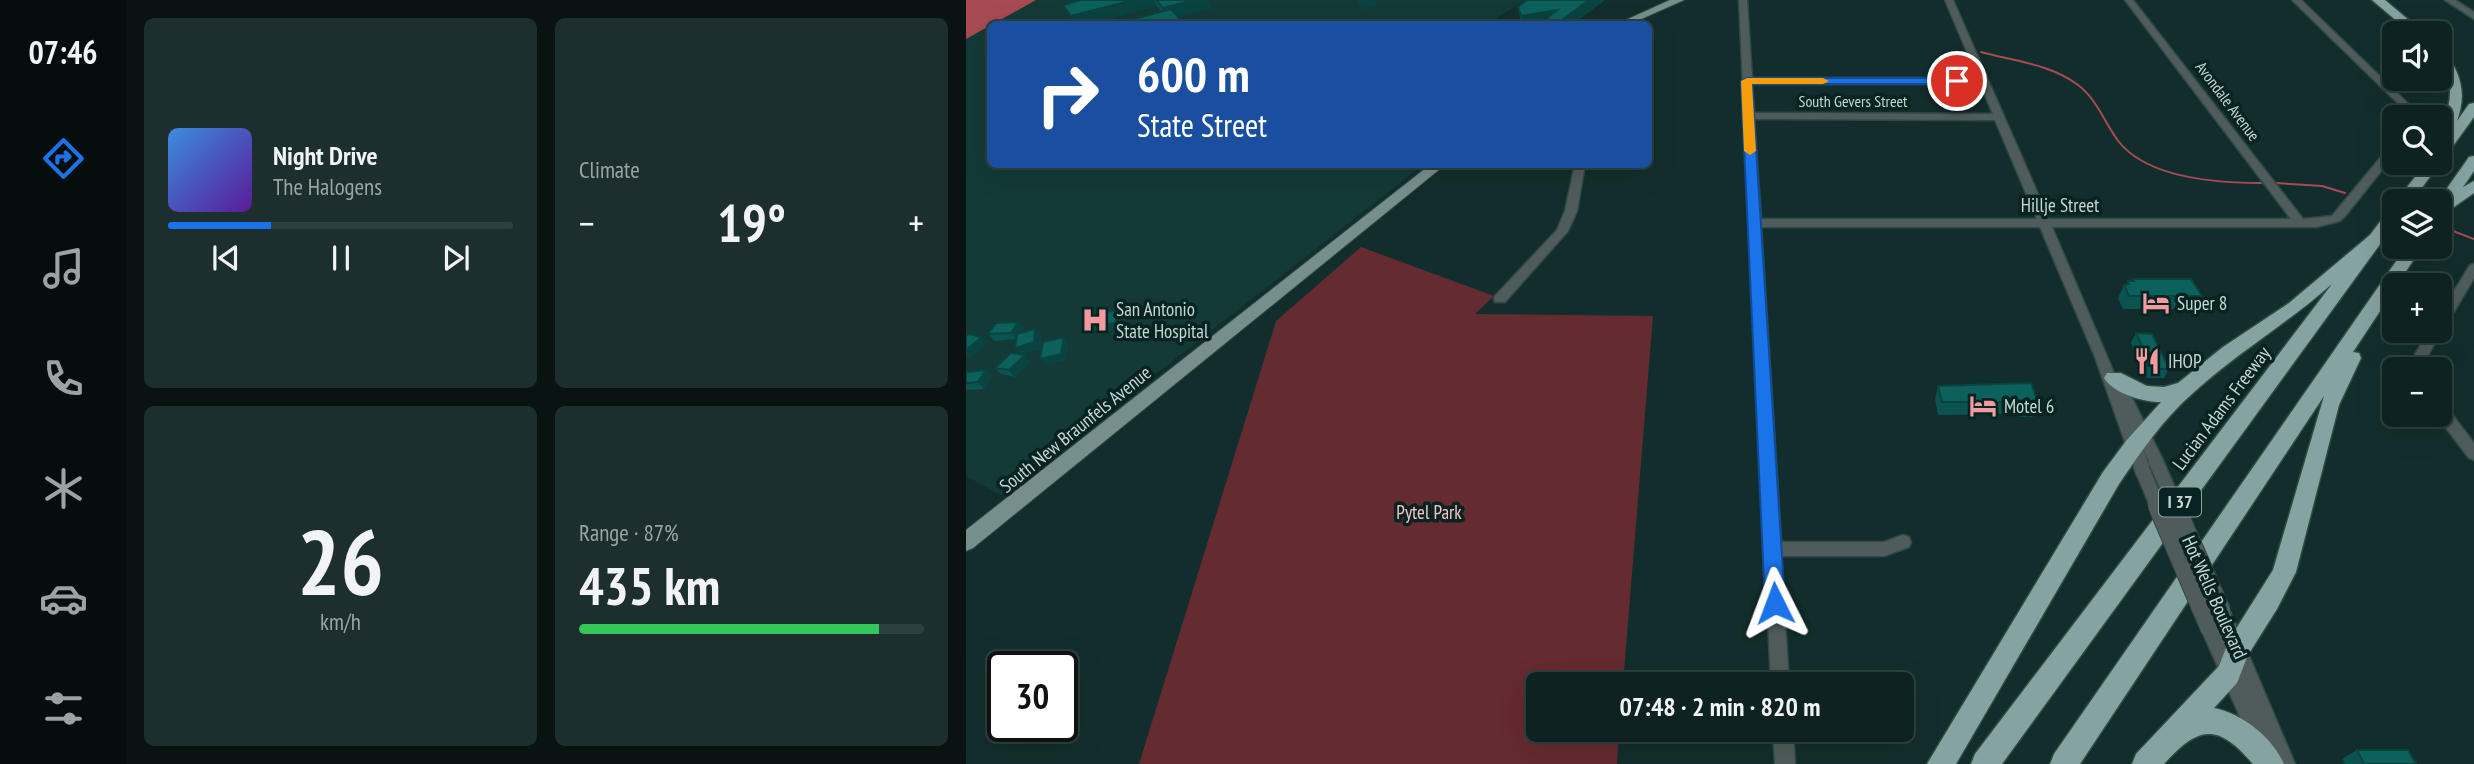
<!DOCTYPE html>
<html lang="en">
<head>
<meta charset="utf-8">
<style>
	:root { --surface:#0e2221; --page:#1c2f2e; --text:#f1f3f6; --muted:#9ba4a5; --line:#2e3f3f; --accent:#1a73e8 }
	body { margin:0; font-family:"PT Sans Narrow",sans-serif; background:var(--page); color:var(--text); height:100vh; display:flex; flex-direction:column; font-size:26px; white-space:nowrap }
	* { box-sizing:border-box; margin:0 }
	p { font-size:23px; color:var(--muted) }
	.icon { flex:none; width:38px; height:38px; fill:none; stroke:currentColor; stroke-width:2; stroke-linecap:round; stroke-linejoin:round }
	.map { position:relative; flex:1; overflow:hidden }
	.panel { display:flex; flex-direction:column; gap:18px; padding:18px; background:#081312; width:840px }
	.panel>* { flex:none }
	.banner { position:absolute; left:21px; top:21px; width:665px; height:147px; border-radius:10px; box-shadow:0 7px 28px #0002,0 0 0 2px var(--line); background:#1a4fa0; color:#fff; overflow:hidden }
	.tools { position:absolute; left:1416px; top:21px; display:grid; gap:14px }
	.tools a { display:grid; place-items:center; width:70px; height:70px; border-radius:10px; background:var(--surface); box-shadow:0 7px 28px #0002,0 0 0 2px var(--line); font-size:35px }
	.speed { position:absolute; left:21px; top:651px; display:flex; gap:14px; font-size:35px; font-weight:700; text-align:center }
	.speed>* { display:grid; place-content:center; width:91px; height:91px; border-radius:50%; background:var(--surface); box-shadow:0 7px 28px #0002,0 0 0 2px var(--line); line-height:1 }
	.speed .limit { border:4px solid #111; border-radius:10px; background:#fff; color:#111 }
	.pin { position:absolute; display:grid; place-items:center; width:60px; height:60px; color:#fff; margin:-30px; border:4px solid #fff; border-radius:50%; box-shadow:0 2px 7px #0007 }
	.me { position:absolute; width:77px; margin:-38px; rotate:357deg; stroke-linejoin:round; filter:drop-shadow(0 0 5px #0008) }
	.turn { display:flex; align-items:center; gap:24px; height:147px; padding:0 35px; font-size:32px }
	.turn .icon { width:91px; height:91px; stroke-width:2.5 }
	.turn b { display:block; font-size:49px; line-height:60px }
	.big { font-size:52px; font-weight:600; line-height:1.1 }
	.panel .tile { flex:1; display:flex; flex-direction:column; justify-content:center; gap:10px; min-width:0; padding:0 24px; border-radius:10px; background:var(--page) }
	.panel .dial { align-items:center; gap:0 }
	.dial b { font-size:91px; line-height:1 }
	.song { display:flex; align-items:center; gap:21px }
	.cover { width:84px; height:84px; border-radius:10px; background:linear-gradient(135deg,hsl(210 70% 55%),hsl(270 70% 35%)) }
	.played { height:7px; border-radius:4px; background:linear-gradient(90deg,var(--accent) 30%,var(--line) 30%) }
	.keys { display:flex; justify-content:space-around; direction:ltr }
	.heat { display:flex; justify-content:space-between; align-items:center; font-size:38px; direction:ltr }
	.charge { height:10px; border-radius:5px; background:linear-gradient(90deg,#34c759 87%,var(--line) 0) }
	.panel .tiles { flex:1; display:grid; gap:18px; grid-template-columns:repeat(2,1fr) }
	.trip { position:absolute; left:560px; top:672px; width:388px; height:70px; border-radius:10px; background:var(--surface); box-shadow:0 7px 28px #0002,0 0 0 2px var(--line); font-weight:600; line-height:70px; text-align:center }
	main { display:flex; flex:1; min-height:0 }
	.tabs { display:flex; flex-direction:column; width:126px; justify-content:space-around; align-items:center; background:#060e0d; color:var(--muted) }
	.tabs .icon { width:49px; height:49px }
	.tabs .current { color:var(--accent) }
	.tabs b { font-size:32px; color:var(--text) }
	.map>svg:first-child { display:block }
</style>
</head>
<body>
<main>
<nav class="tabs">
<b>07:46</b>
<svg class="icon current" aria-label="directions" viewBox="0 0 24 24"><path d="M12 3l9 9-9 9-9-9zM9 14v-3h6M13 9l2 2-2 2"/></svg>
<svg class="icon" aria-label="music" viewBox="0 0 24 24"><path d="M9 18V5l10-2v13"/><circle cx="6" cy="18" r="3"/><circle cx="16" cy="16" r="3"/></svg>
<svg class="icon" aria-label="phone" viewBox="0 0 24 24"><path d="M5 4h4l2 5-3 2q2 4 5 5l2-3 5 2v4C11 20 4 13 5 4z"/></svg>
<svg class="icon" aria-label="climate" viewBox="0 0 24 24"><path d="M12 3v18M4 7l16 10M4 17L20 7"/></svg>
<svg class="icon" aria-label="car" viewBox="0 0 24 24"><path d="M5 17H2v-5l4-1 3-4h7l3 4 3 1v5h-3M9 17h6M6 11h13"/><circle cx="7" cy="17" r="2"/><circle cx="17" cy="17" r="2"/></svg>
<svg class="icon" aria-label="filters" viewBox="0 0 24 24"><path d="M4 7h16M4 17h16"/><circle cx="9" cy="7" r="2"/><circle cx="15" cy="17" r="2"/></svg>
</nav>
<section class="panel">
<div class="tiles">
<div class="tile">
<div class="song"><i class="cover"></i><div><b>Night Drive</b><p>The Halogens</p></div></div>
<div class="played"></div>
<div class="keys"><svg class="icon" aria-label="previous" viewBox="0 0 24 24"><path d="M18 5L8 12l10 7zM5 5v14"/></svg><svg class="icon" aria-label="pause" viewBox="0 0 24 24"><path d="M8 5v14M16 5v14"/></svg><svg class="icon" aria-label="next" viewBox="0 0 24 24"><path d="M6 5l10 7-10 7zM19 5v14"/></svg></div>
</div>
<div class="tile"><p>Climate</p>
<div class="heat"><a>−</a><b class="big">19°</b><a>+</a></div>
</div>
<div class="tile dial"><b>26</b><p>km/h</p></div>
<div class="tile"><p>Range · 87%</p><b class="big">435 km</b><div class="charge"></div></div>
</div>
</section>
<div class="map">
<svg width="1508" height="764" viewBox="0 0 1508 764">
	<rect width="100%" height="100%" fill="#122e2c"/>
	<path fill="#133a37" d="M0 0H558L522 24H24V164L457 165 35 495 0 476Z"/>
	<path fill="#642b30" d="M395 247 528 296 509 314 687 316 657 684H572V730H653L651 764H173L310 321Z"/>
	<path fill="#a74a53" d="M0 0H70L0 39Z"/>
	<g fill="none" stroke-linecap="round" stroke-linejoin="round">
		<path stroke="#a74a53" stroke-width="2" d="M1015 52C1047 61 1085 64 1112 85 1131 99 1139 124 1153 142 1183 179 1252 183 1295 183
			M1310 183 1356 186 1379 193
			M1482 229 1508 239"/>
		<defs>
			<path id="minor" d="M773 0H781L786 78H1012L979 0H987L1083 219H1325L1159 0H1167L1337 219 1366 216 1424 146 1428 145V155L1380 215 1374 221 1350 227H1086L1154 387 1161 388 1198 462 1195 466 1190 468 1185 466 1176 446 1187 476 1184 480 1179 482 1174 480 1171 476 1129 357 1074 227H795L815 542H918L937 535 943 537 945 542 943 547 918 556H815L823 684H805ZM786 84H1014L1027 114 788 113ZM788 119 1029 120 1071 219H795Z
				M1326 0H1335L1456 117H1446Z
				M1479 0H1489L1508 12V19Z
				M609 164H619L611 211 602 231 539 302H529L528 299 529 296 591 230 599 211Z
				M1508 264V278L1479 327 1474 329 1476 331 1454 369H1440L1463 331H1474V314L1504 265Z
				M1474 403 1479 405 1508 443V460L1503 458 1470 415H1474Z
				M1255 602 1261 604 1329 764H1295L1235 629 1238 623 1244 621 1250 623 1262 648 1246 610 1249 604Z
				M807 730H827L829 764H809Z"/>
			<path id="major" d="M704 0H718L664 24H651Z
				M465 164H480L7 548 0 551V530Z"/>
			<path id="highway" d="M1406 0H1419L1458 33H1445Z
				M1474 49 1478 50C1495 74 1501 93 1491 121L1503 104 1508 103V117L1487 146H1474C1474 125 1484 111 1484 92 1484 76 1473 64 1474 49Z
				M1508 156V171L1497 187 1508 181V193L1488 207 1474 214 1472 201 1503 157Z
				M1474 162V163L1472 166 1446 201H1430L1460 163Z
				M1428 209V225L1036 764H1005L1009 754 1366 284C1322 323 1271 353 1227 393 1198 418 1174 453 1153 484L990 764H961L1137 472 1160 441 1195 402C1178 402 1148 394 1138 378L1141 373H1155L1181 386 1198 387 1212 383 1257 347 1323 303 1404 235 1422 211Z
				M1440 247H1456L1431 285H1428V290L1387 352 1393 353 1395 358 1373 405 1330 572 1311 609 1282 655 1271 683 1248 708C1277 714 1306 737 1318 764H1287C1252 723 1233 725 1198 764H1166L1170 754 1253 666 1263 640 1307 570 1358 396 1114 764H1084L1088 754Z"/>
		</defs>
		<use href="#minor" stroke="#2f4947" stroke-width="3"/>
		<use href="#major" stroke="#2f4947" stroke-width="2"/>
		<use href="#highway" stroke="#2f4947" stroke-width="3"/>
		<use href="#minor" fill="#505c5b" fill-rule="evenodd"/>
		<use href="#major" fill="#768f8d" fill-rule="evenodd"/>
		<use href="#highway" fill="#85a3a1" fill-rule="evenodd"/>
		<defs>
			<path id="minor-bridge-far1" d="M1190 462 1210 507
				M1179 476 1192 507"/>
			<path id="minor-bridge" d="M1191 505 1244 629
				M1209 505 1255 610"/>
		</defs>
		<use href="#minor-bridge-far1" stroke="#2f4947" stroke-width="17" stroke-linecap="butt"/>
		<use href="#minor-bridge" stroke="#2f4947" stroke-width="20" stroke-linecap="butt"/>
		<use href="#minor-bridge-far1" stroke="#505c5b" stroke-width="14"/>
		<use href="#minor-bridge" stroke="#505c5b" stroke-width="18"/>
	</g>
	<path fill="#0b5350" d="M115 0H242L246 8 196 12 191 6 123 24H110L97 5Z
		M561 0H638V1L606 24H556L554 18 552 7Z
		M1167 279 1236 296 1229 309H1157L1152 298 1158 285 1160 284 1162 281H1166Z
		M52 322 58 328 55 333 75 335 74 349 55 354 50 339 28 341 22 334Z
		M1170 333 1203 369 1198 378H1181L1165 343Z
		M65 362 49 377 35 374 29 368Z
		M0 372 26 376 18 389 0 390Z
		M972 386 1073 405 1067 417H1053L1052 414 972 415 969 399Z
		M1391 750 1450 764H1379L1376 759Z"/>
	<path fill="#094441" d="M167 0H188L191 6 123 24H110L105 16Z
		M227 0H242L246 8 203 20 197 8Z
		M391 0H410L412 5 394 9Z
		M623 0H638V1L606 24H593V22L580 19 581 24H557L555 16Z
		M216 21 217 24H204Z
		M154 310 158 317 154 329 131 332 126 326Z
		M52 322 58 328 51 339 45 333Z
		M69 329 75 335 74 349 55 354 49 348Z
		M16 337 22 343 4 358 0 354V350Z
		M98 337 103 344 100 360 80 365 74 359Z
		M59 355 65 362 49 377 43 370Z
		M20 370 26 376 18 389 12 382Z"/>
	<path fill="#0d615d" stroke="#094441" stroke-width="2" d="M115 0H167L105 16 97 5Z
		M190 0H227L197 8Z
		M561 0H623L593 22 580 19 591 10 555 16 552 7Z
		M205 9 216 21 204 24H150Z
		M1167 279H1225L1236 296H1163L1158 285 1163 284 1162 281H1168Z
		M154 310 149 323 126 326 131 313Z
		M52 322 45 333 22 334 30 323Z
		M69 329 68 342 49 348 51 334Z
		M1170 333 1186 334 1203 369H1187Z
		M2 334 16 337 0 350V336Z
		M98 337 95 354 74 359 77 342Z
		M45 353 59 355 43 370 29 368Z
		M20 370 12 382 0 383V372Z
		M1065 383 1073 405H1058L1057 402H976L972 386Z
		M1391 750H1442L1450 764H1398Z"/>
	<path fill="#1a73e8" stroke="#114b97" stroke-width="2" d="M781 78H991L997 81 991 84H786L819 603 816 610 809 612 802 610 799 603 775 81Z"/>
	<path fill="#f59e0b" d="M781 78H857L863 81 857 84H786L790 151 784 155 778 151 775 81Z"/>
	<defs>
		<symbol id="hotel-bare" viewBox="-9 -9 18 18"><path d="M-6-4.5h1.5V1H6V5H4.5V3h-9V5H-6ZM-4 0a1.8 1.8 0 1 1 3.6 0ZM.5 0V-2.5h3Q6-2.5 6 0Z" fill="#f49b9f" stroke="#082422" stroke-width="2.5" paint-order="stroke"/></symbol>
		<symbol id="hospital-bare" viewBox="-9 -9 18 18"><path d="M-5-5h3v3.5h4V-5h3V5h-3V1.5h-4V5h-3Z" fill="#f49b9f" stroke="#082422" stroke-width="2.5" paint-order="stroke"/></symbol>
		<symbol id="restaurant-bare" viewBox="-9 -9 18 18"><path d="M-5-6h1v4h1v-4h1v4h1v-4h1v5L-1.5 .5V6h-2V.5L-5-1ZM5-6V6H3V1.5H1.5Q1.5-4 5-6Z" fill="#f49b9f" stroke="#082422" stroke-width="2.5" paint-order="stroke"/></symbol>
	</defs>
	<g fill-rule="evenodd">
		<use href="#hotel-bare" x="1171" y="284" width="38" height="38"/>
		<use href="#hospital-bare" x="110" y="301" width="38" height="38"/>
		<use href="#restaurant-bare" x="1162" y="342" width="38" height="38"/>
		<use href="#hotel-bare" x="998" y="387" width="38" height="38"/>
	</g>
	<g text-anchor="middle" stroke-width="7" stroke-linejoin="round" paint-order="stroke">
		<g font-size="16" fill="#c6d6d4" stroke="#082422">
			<text x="887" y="107">South Gevers Street</text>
			<text transform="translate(1262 101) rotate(53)" y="6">Avondale Avenue</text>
		</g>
		<rect fill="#082422" stroke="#8da19f" stroke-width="2" x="1193" y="487.5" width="42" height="29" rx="5"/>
		<g font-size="18" font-weight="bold" fill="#c6d6d4">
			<text x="1214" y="508">I 37</text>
		</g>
		<g font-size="19" fill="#c6d6d4" stroke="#082422">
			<text x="1094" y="212">Hillje Street</text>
			<text transform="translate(1255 408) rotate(-53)" y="7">Lucian Adams Freeway</text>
			<text transform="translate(109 429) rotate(-39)" y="7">South New Braunfels Avenue</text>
			<text transform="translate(1249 597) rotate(66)" y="7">Hot Wells Boulevard</text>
		</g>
		<g font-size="19" fill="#c6d6d4" stroke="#082422" text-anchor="start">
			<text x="1211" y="310">Super 8</text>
			<text x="150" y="316">San Antonio<tspan x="150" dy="22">State Hospital</tspan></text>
			<text x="1202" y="368">IHOP</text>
			<text x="1038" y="413">Motel 6</text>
		</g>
		<g font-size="19" fill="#f8c3c4" stroke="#082422">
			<text x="463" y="519">Pytel Park</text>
		</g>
	</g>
</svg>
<div class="tools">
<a><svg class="icon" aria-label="sound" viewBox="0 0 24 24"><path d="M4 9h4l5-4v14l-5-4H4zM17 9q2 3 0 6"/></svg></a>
<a><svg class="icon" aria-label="search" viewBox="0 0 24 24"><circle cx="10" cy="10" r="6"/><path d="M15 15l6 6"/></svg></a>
<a><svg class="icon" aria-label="layers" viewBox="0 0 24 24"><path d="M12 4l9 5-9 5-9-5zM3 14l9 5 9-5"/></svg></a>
<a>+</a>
<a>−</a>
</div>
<div class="speed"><div class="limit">30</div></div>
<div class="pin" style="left:991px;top:81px;background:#d93025"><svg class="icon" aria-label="arrive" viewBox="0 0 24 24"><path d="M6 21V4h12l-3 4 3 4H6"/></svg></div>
<svg class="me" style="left:809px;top:603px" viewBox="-20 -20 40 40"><path d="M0-17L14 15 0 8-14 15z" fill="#1a73e8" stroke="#fff" stroke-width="4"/></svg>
<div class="trip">07:48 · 2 min · 820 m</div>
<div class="banner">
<div class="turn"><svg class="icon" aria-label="right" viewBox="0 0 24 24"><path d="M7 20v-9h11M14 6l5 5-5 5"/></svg><div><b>600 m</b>State Street</div></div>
</div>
</div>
</main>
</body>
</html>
